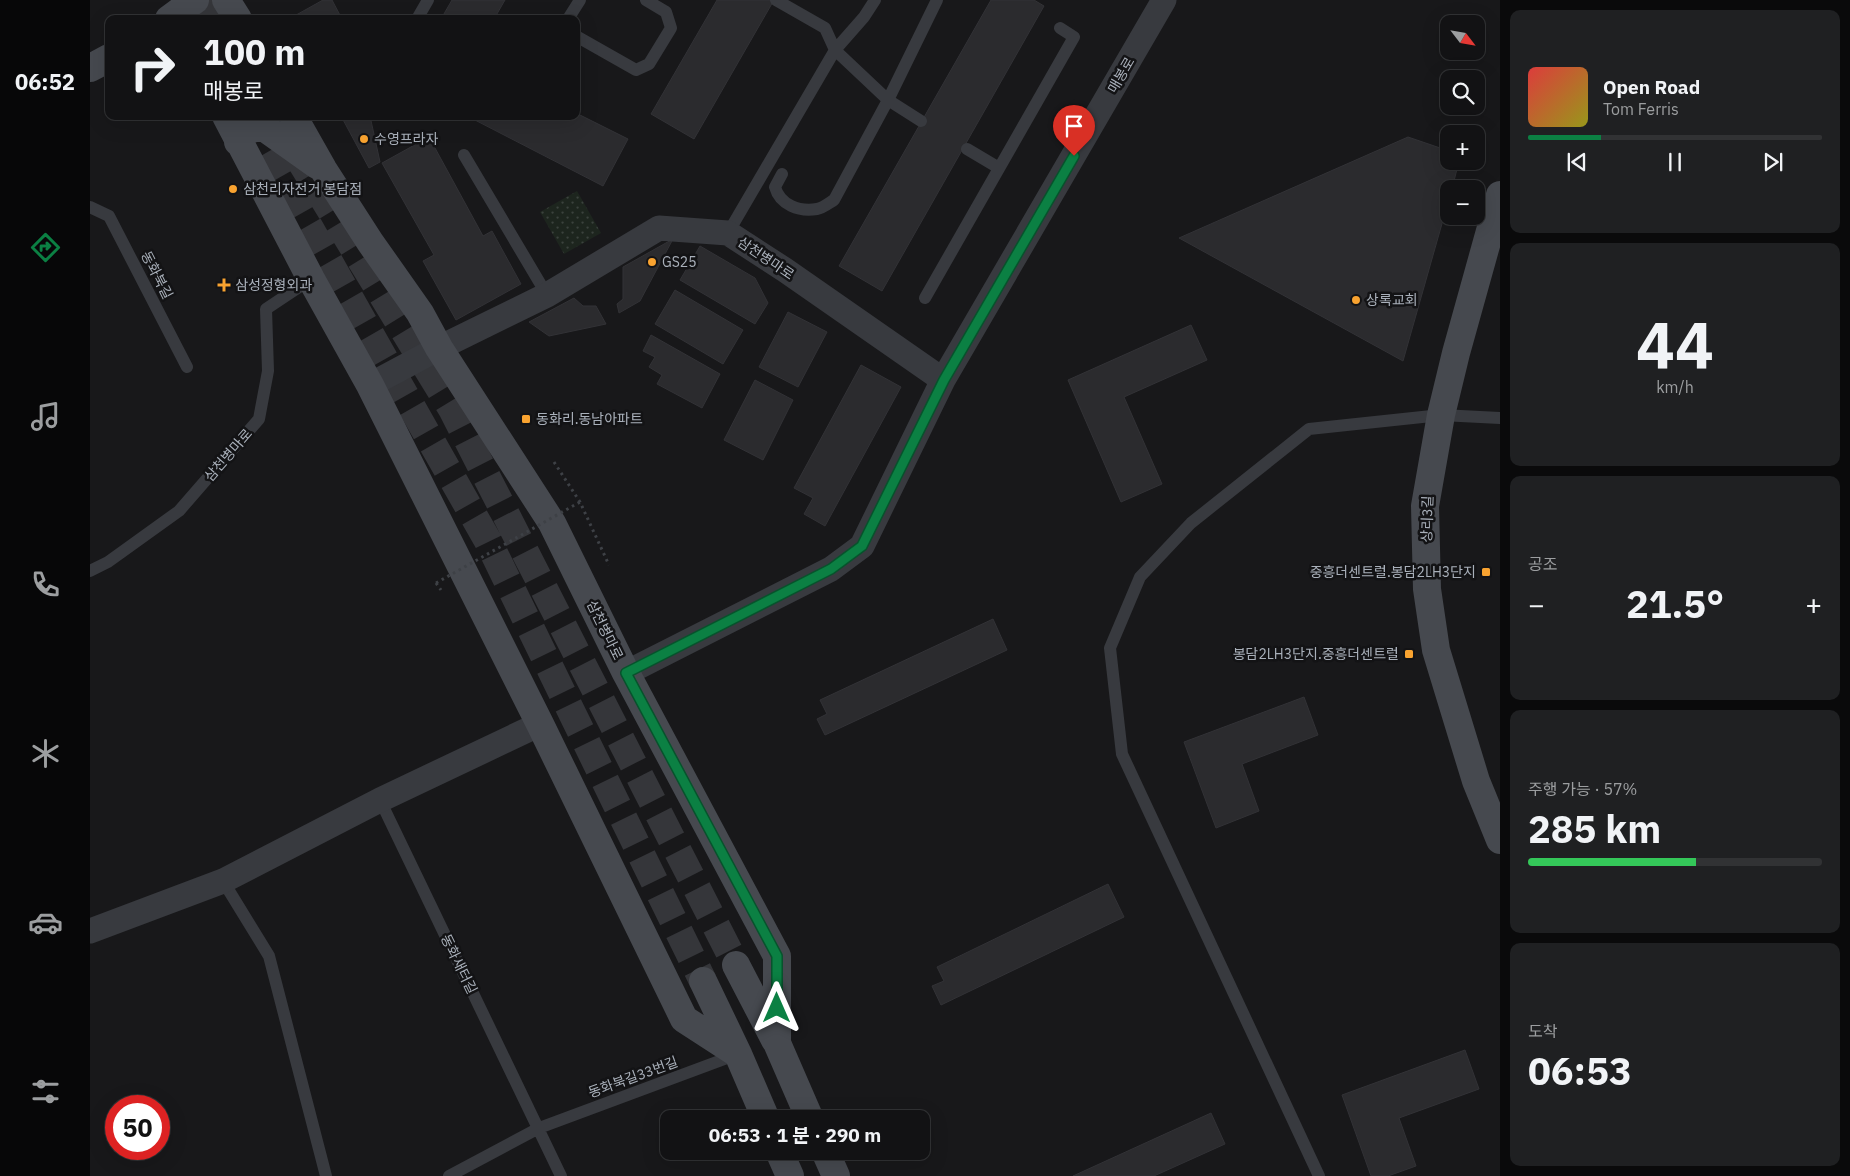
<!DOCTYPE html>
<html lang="ko">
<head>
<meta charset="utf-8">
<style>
	:root { --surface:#121214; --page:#1f2022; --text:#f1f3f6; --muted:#9c9ea0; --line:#313234; --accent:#0b8043 }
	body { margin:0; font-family:"IBM Plex Sans","Noto Sans KR",sans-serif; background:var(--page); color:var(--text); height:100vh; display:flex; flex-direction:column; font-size:19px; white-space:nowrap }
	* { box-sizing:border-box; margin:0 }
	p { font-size:16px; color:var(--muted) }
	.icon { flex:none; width:28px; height:28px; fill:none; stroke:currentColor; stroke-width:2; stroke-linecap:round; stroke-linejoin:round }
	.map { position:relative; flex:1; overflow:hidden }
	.panel { display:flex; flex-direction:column; gap:10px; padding:10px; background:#0a0a0b; width:350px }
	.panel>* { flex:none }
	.banner { position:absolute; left:15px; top:15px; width:475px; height:105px; border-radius:10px; box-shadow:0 5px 20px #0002,0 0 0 1px var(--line); background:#121214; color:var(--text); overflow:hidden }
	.needle { width:32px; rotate:121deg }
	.fabs { position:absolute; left:1350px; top:15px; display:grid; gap:10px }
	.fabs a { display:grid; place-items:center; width:45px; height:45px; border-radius:10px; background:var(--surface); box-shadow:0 5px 20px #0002,0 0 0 1px var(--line); font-size:25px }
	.speed { position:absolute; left:15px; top:1095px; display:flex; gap:10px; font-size:25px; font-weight:700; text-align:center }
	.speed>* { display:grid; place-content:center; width:65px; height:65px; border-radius:50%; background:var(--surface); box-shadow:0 5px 20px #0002,0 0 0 1px var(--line); line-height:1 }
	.speed .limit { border:8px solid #d22; background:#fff; color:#111 }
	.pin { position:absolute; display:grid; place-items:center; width:42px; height:42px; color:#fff; margin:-51px -21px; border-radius:50% 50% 50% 0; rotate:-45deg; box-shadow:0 0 5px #0007 }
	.pin .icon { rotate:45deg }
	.me { position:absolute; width:55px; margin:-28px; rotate:0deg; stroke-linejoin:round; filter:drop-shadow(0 0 4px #0008) }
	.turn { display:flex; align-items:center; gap:18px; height:105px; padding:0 15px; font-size:22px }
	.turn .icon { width:65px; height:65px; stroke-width:2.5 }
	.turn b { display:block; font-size:35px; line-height:42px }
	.big { font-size:38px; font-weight:700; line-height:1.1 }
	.panel .tile { flex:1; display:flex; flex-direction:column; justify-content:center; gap:8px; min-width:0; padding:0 18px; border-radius:10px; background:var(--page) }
	.panel .dial { align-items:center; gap:0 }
	.dial b { font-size:65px; line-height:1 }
	.song { display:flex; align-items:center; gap:15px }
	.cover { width:60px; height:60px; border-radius:8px; background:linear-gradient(135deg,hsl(0 70% 55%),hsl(60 70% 35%)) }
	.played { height:5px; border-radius:2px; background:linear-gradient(90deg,var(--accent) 25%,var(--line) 25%) }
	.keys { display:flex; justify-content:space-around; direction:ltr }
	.heat { display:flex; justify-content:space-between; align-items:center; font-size:28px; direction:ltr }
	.charge { height:8px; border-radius:4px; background:linear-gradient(90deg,#34c759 57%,var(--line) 0) }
	.trip { position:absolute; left:570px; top:1110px; width:270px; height:50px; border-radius:10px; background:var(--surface); box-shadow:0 5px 20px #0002,0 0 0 1px var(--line); font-weight:700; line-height:50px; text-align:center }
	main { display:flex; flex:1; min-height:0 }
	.tab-bar { display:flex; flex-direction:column; width:90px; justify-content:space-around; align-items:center; background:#070708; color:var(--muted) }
	.tab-bar .icon { width:35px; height:35px }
	.tab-bar .on { color:var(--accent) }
	.tab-bar b { font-size:22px; color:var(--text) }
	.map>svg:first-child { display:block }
</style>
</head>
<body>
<main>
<nav class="tab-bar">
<b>06:52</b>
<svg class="icon on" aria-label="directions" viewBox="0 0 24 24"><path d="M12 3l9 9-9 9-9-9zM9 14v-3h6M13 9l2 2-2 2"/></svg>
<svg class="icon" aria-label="music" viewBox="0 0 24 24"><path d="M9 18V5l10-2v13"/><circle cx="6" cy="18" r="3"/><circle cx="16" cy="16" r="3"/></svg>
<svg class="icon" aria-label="phone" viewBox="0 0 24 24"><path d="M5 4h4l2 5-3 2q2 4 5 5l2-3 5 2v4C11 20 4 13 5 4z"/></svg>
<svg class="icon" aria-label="climate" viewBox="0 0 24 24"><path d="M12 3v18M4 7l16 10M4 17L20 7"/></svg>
<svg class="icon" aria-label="car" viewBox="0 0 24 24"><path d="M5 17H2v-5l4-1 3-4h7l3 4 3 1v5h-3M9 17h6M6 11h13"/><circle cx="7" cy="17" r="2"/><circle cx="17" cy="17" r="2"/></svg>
<svg class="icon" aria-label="filters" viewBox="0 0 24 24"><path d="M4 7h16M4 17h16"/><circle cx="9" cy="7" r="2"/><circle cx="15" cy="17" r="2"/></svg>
</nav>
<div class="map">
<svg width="1410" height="1176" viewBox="0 0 1410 1176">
	<defs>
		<pattern id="park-dots" width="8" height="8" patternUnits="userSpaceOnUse" patternTransform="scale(1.25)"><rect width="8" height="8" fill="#1d251e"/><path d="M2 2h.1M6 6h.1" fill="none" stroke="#3b423d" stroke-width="1.8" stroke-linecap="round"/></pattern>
	</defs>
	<rect width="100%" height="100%" fill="#18181a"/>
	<path fill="url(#park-dots)" d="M487 191 511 233 474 254 450 212Z"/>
	<path fill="#2b2b2e" stroke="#323236" d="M233 0H242L252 19H199Z
		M362 0H415L404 19H351Z
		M627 0H684L604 139 561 114Z
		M901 0H944L954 6 792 291 749 266Z
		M486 113 538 139 513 186 381 118 382 116H486Z
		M251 116H280L290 162 279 168Z
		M339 137 393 236 402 231 431 284 366 320 333 261 344 255 292 163Z
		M1318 137 1359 151V161H1369L1362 189H1359V199L1313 361 1089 238Z
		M583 239 550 301 529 313 527 304 533 299V267Z
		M610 246 665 278 678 303 665 324 590 280Z
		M585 290 653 330 633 364 565 324Z
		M484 298 493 306H506L516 324 459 336 439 322Z
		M698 312 737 332 708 387 669 367Z
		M1101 325 1117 360 1034 397 1072 484 1031 502 978 380Z
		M561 335 630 374 612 408 567 384 572 375 559 367 565 357 553 351Z
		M771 365 811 387 735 526 714 514 723 498 704 488Z
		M665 380 703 400 673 460 634 440Z
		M903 619 917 650 735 735 727 719 737 714 730 700Z
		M1214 697 1228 735 1152 764 1169 811 1126 828 1094 742Z
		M1018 884 1034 917 851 1005 842 986 854 981 847 967Z
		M1375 1050 1389 1089 1309 1118 1326 1166 1298 1176H1281L1252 1095Z
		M1121 1113 1135 1144 1064 1176H983Z"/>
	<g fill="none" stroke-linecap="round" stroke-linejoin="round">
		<path stroke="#35363a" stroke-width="28" stroke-dasharray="28 14" stroke-linecap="butt" d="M111 0 123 19
			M156 116 398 541 613 981
			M183 116 362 409 646 965"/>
		<path stroke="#3e4146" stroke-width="3" stroke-dasharray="2.5 4" stroke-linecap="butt" d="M464 462 490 502 519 565
			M346 583 351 590"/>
		<path stroke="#383a3f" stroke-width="12" d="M686 0 735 28 745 50 798 100 831 121
			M327 19 338 0
			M478 19 490 0
			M486 36 546 70 559 64 581 28 576 12 556 0
			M877 149 909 168
			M374 155 457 295
			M692 174 685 187C690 205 709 212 727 209 733 208 739 203 744 200L798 100 847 0
			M0 207 19 216 97 367
			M638 233 745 50 774 17 785 0
			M835 298 984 37 970 28
			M0 571 18 562 89 511 169 419 178 371 176 309 221 279
			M290 800 471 1176
			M133 881 179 956 236 1176
			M359 1176 449 1128 648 1054
			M1229 1176 1032 754 1020 648 1050 577 1101 523 1219 429 1351 415 1410 418"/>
		<path stroke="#383a3f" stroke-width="25" d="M280 385 349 348 457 295 569 228 638 233 695 270 853 380
			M536 673 741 569 772 546 853 380 1074 0
			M0 931 133 881 290 800 450 724"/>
		<path stroke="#46494f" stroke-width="28" d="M136 0 148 19
			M79 19 105 0
			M0 68 19 58
			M136 116 221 279 280 385 450 724 594 1019 648 1054 676 1119
			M203 116 233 169 280 242 330 313 349 348 462 523 536 673 687 956V1043L720 1119
			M148 142 153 128H175L227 165
			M1410 195 1366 353 1351 415 1335 506 1337 589 1346 650 1386 781 1410 840
			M646 965 685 1040
			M613 981 648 1054
			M689 1151 700 1176
			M735 1151 746 1176"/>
		<path stroke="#3e4146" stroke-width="3" stroke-dasharray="2.5 4" stroke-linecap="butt" d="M346 583 490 502"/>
	</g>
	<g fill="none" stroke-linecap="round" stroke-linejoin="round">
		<defs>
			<path id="route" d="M687 1008V956L536 673 741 569 772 546 854 380 984 156"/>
		</defs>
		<use href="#route" stroke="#07532c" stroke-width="12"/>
		<use href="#route" stroke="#0b8043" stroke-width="9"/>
	</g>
	<g fill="#f9a330" stroke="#131315" stroke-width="2">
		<circle cx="274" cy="139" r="5"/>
		<circle cx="143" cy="189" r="5"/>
		<circle cx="562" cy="262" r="5"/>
		<path d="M131.5 277.5h5v5h5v5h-5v5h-5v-5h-5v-5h5z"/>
		<circle cx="1266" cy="300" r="5"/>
		<rect x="431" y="414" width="10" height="10" rx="2.5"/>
		<rect x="1391" y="567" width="10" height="10" rx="2.5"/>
		<rect x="1314" y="649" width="10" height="10" rx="2.5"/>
	</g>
	<g text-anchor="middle" stroke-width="5" stroke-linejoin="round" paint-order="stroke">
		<g font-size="14" fill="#a9b0ba" stroke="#131315">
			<text transform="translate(1031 75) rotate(-60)" y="5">매봉로</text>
			<text transform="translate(676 258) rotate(34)" y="5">삼천병마로</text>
			<text transform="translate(67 275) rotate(63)" y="5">동화북길</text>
			<text transform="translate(138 455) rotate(-49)" y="5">삼천병마로</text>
			<text transform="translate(1337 519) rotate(-88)" y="5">상리3길</text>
			<text transform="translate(515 630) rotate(64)" y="5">삼천병마로</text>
			<text transform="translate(369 964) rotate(64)" y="5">동화새터길</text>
			<text transform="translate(543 1077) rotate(-20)" y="5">동화북길33번길</text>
		</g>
		<g font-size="14" fill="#a9b0ba" stroke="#131315" text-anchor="start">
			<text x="284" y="144">수영프라자</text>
			<text x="153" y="194">삼천리자전거 봉담점</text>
			<text x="572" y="267">GS25</text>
			<text x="145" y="290">삼성정형외과</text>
			<text x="1276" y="305">상록교회</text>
			<text x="446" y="424">동화리.동남아파트</text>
			<text x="1386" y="577" text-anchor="end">중흥더센트럴.봉담2LH3단지</text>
			<text x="1309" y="659" text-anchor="end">봉담2LH3단지.중흥더센트럴</text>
		</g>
	</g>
</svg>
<div class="fabs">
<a><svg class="needle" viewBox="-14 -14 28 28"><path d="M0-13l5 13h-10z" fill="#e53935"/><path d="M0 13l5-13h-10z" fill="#9c9ea0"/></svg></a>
<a><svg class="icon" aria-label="search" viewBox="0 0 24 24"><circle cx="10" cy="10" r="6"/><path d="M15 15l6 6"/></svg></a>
<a>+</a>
<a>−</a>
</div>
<div class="speed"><div class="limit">50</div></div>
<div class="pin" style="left:984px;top:156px;background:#d93025"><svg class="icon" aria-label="arrive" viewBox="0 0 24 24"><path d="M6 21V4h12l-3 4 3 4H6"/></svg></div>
<svg class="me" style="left:687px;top:1008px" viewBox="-20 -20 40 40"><path d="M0-17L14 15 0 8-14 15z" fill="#0b8043" stroke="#fff" stroke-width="4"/></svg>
<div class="trip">06:53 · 1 분 · 290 m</div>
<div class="banner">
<div class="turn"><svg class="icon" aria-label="right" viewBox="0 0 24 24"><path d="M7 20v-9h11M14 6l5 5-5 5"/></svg><div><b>100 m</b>매봉로</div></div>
</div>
</div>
<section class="panel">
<div class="tile">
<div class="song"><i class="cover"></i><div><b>Open Road</b><p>Tom Ferris</p></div></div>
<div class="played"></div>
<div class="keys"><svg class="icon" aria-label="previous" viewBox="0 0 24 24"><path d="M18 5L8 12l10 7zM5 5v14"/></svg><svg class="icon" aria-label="pause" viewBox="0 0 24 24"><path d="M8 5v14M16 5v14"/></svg><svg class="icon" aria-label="next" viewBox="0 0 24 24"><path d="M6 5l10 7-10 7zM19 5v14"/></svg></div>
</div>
<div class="tile dial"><b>44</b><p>km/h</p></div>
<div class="tile"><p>공조</p>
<div class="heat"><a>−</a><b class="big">21.5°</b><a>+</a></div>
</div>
<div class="tile"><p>주행 가능 · 57%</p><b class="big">285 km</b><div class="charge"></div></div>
<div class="tile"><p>도착</p><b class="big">06:53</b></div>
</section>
</main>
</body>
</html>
